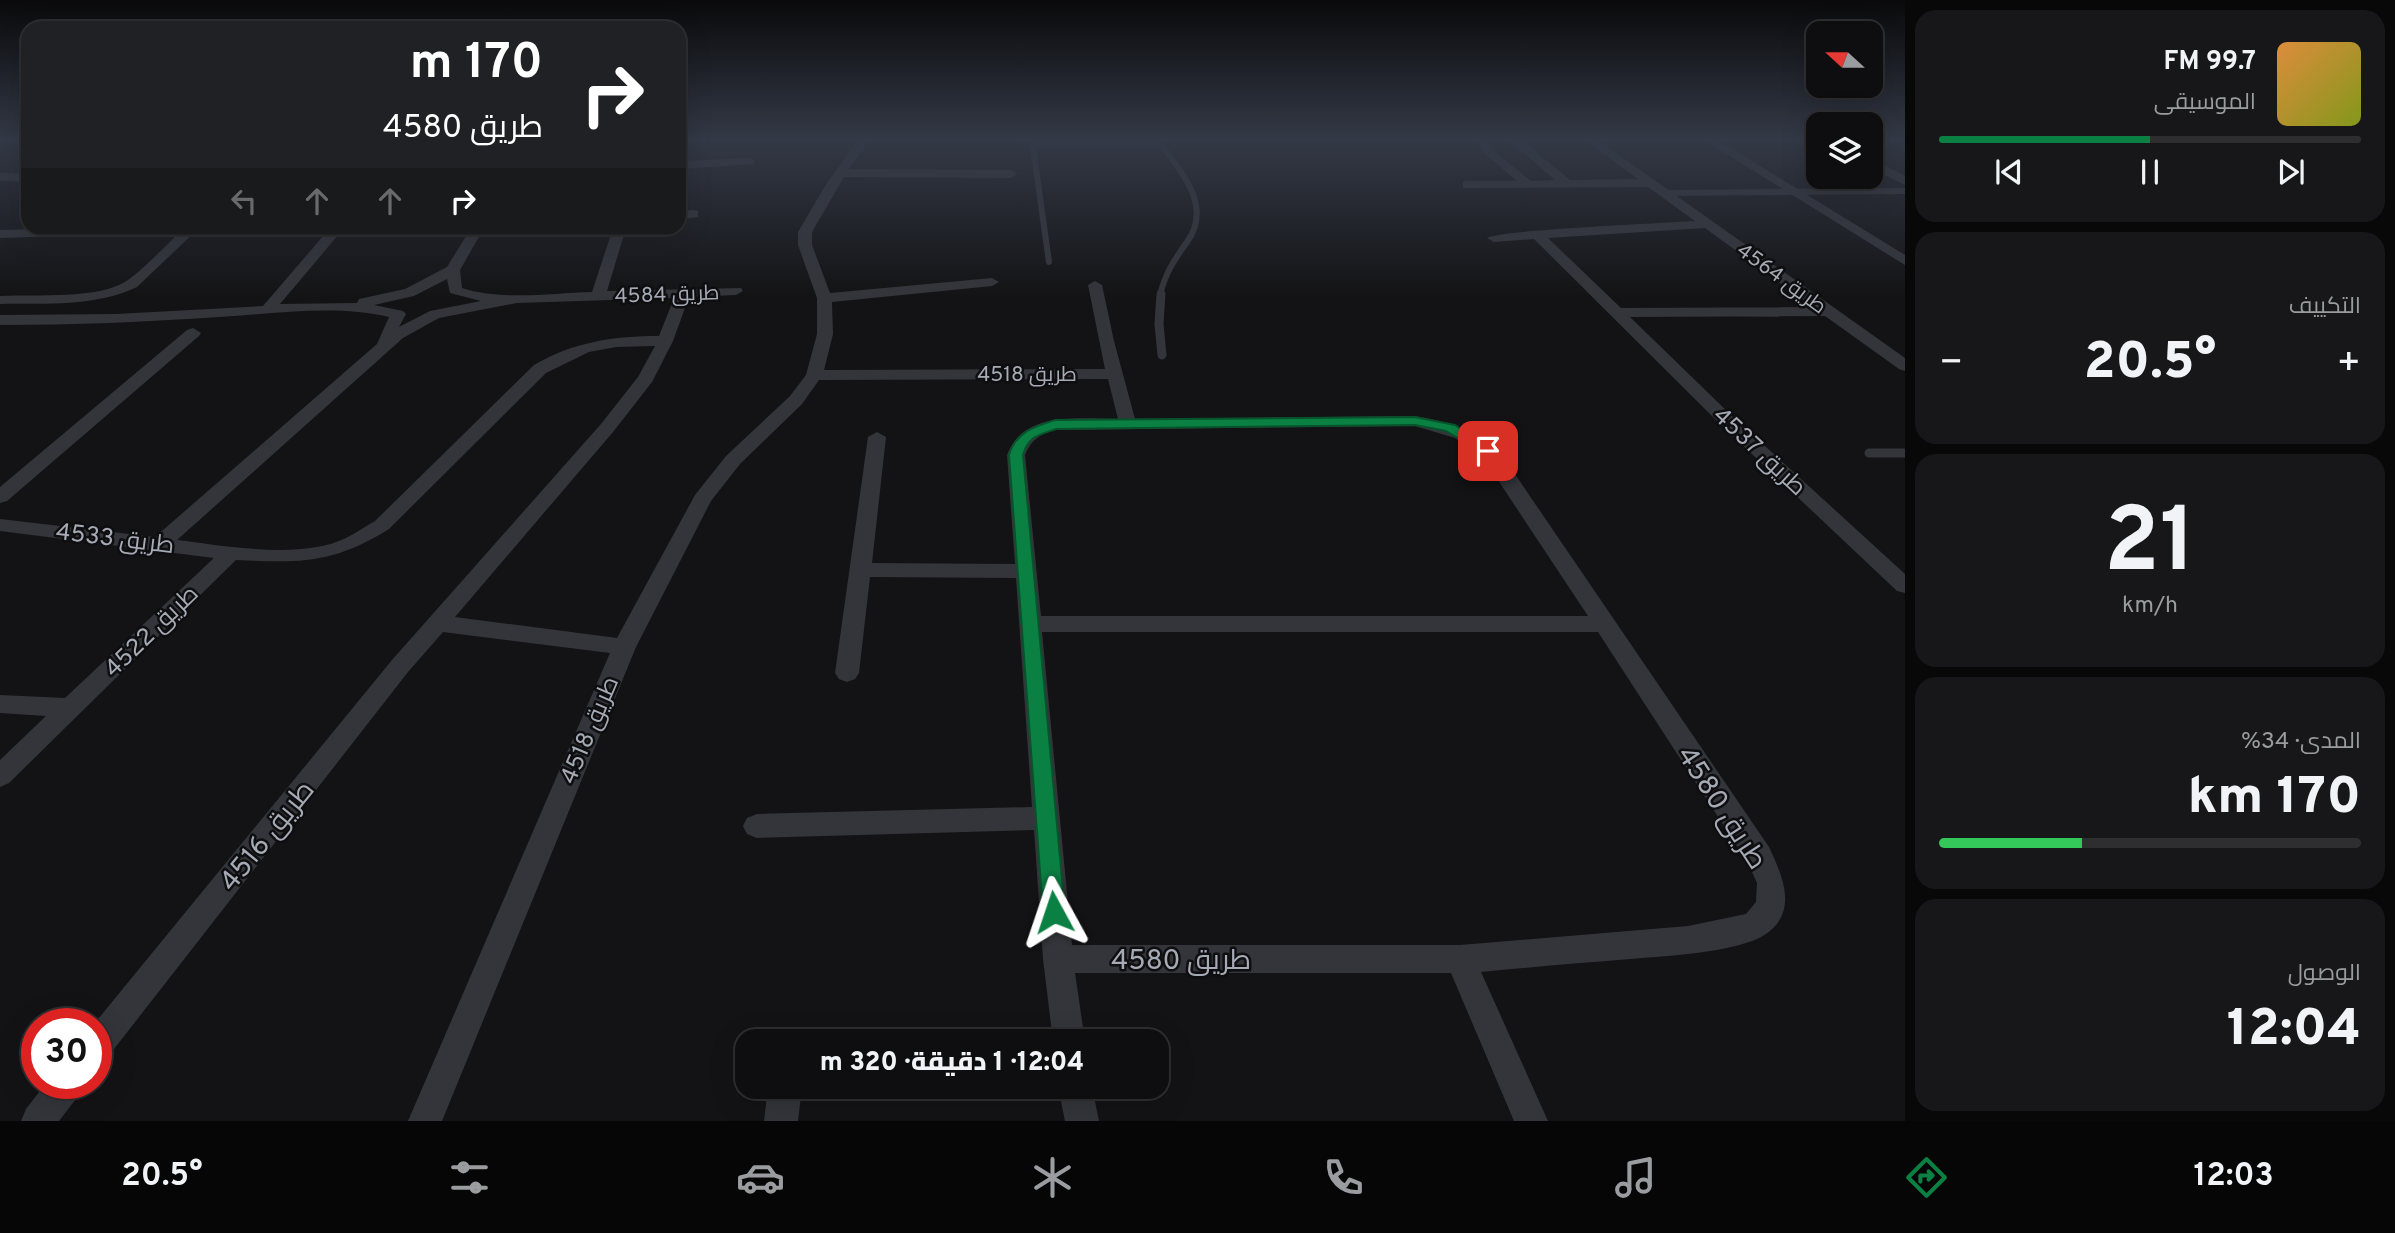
<!DOCTYPE html>
<html lang="ar">
<head>
<meta charset="utf-8">
<style>
	:root { --surface:#0e0e10; --page:#171719; --text:#f1f3f6; --muted:#9b9c9f; --line:#2e2e30; --accent:#0b8043 }
	body { margin:0; font-family:Overpass,Cairo,sans-serif; background:var(--page); color:var(--text); direction:rtl; height:100vh; display:flex; flex-direction:column; font-size:26px; white-space:nowrap }
	* { box-sizing:border-box; margin:0 }
	p { font-size:23px; color:var(--muted) }
	.icon { flex:none; width:38px; height:38px; fill:none; stroke:currentColor; stroke-width:2; stroke-linecap:round; stroke-linejoin:round }
	.map { position:relative; flex:1; overflow:hidden; direction:ltr }
	.sheet { display:flex; flex-direction:column; gap:10px; padding:10px; background:#080809; width:490px }
	.sheet>* { flex:none }
	.hud { position:absolute; left:21px; top:21px; width:665px; height:214px; border-radius:21px; box-shadow:0 7px 28px #0002,0 0 0 2px var(--line); direction:rtl; background:#202124; color:#fff; overflow:hidden }
	.needle { width:46px; rotate:291deg }
	.fabs { position:absolute; left:1806px; top:21px; display:grid; gap:14px }
	.fabs a { display:grid; place-items:center; width:77px; height:77px; border-radius:14px; background:var(--surface); box-shadow:0 7px 28px #0002,0 0 0 2px var(--line); font-size:35px }
	.speed { position:absolute; left:21px; top:1008px; display:flex; gap:14px; font-size:35px; font-weight:700; text-align:center }
	.speed>* { display:grid; place-content:center; width:91px; height:91px; border-radius:50%; background:var(--surface); box-shadow:0 7px 28px #0002,0 0 0 2px var(--line); line-height:1 }
	.speed .limit { border:10px solid #d22; background:#fff; color:#111 }
	.pin { position:absolute; display:grid; place-items:center; width:60px; height:60px; color:#fff; margin:-30px; border-radius:14px; box-shadow:0 4px 10px #0006 }
	.me { position:absolute; width:77px; margin:-38px; rotate:355deg; stroke-linejoin:round; filter:drop-shadow(0 0 5px #0008) }
	.turn { display:flex; align-items:center; gap:24px; height:147px; padding:0 28px; font-size:32px }
	.turn .icon { width:91px; height:91px; stroke-width:2.5 }
	.turn b { display:block; font-size:49px; line-height:60px }
	.lanes { display:flex; align-items:center; height:66px; padding:0 28px; background:#0003; justify-content:center; gap:35px; direction:ltr }
	.lanes .off { opacity:.35 }
	.big { font-size:52px; font-weight:800; line-height:1.1 }
	.sheet .widget { flex:1; display:flex; flex-direction:column; justify-content:center; gap:10px; min-width:0; padding:0 24px; border-radius:21px; background:var(--page) }
	.sheet .dial { align-items:center; gap:0 }
	.dial b { font-size:91px; line-height:1 }
	.song { display:flex; align-items:center; gap:21px }
	.cover { width:84px; height:84px; border-radius:10px; background:linear-gradient(135deg,hsl(30 70% 55%),hsl(70 70% 35%)) }
	.played { height:7px; border-radius:4px; background:linear-gradient(90deg,var(--accent) 50%,var(--line) 50%) }
	.keys { display:flex; justify-content:space-around; direction:ltr }
	.heat { display:flex; justify-content:space-between; align-items:center; font-size:38px; direction:ltr }
	.charge { height:10px; border-radius:5px; background:linear-gradient(90deg,#34c759 34%,var(--line) 0) }
	.trip { position:absolute; left:735px; top:1029px; width:434px; height:70px; border-radius:21px; background:var(--surface); box-shadow:0 7px 28px #0002,0 0 0 2px var(--line); font-weight:800; line-height:70px; text-align:center; direction:rtl }
	.dock { display:flex; height:112px; justify-content:space-around; align-items:center; background:#060606; color:var(--muted) }
	.dock .icon { width:49px; height:49px }
	.dock .current { color:var(--accent) }
	.dock b { font-size:32px; color:var(--text) }
	main { display:flex; flex:1; min-height:0 }
	.map>svg:first-child { display:block }
</style>
</head>
<body>
<main>
<section class="sheet">
<div class="widget">
<div class="song"><i class="cover"></i><div><b>99.7 FM</b><p>الموسيقى</p></div></div>
<div class="played"></div>
<div class="keys"><svg class="icon" aria-label="previous" viewBox="0 0 24 24"><path d="M18 5L8 12l10 7zM5 5v14"/></svg><svg class="icon" aria-label="pause" viewBox="0 0 24 24"><path d="M8 5v14M16 5v14"/></svg><svg class="icon" aria-label="next" viewBox="0 0 24 24"><path d="M6 5l10 7-10 7zM19 5v14"/></svg></div>
</div>
<div class="widget"><p>التكييف</p>
<div class="heat"><a>−</a><b class="big">20.5°</b><a>+</a></div>
</div>
<div class="widget dial"><b>21</b><p>km/h</p></div>
<div class="widget"><p>المدى · 34%</p><b class="big">170 km</b><div class="charge"></div></div>
<div class="widget"><p>الوصول</p><b class="big">12:04</b></div>
</section>
<div class="map">
<svg width="1905" height="1121" viewBox="0 0 1905 1121">
	<rect width="100%" height="100%" fill="#131315"/>
	<g fill="none" stroke-linecap="round" stroke-linejoin="round">
		<path stroke="#34353a" stroke-width="6" d="M1032 140 1049 262
			M1158 140C1179 170 1214 205 1187 242 1174 260 1165 274 1160 295
			M1032 144H1161
			M1663 193 1905 191"/>
		<path stroke="#34353a" stroke-width="9" d="M1161 294 1159 324 1162 355
			M1869 453H1905"/>
		<path fill="#34353a" fill-rule="evenodd" d="M0 140H7L0 144Z
			M858 140H870L849 169 1011 170 1017 174 1011 178 844 177 812 232V245L830 293 992 278 999 282 992 286 832 302 833 334 824 370 1105 369 1088 285 1095 281 1102 285 1114 341 1135 419 1415 416C1451 422 1481 433 1506 461L1769 847C1782 875 1799 911 1766 934 1738 953 1664 956 1630 959 1580 963 1531 967 1481 972L1548 1121H1514L1451 973H1075L1085 1041H1053L1043 959 1034 830 757 838 747 834 743 826 747 818 757 814 1032 807 1016 578 870 577 859 673 855 679 847 682 839 679 835 673 868 437 877 432 886 437 872 563 1015 564 1007 455C1024 410 1079 419 1118 419L1108 379 819 380 802 404 740 464 711 501 636 647 442 1121H408L610 653 443 632 408 672 107 1058 96 1063 94 1024 392 660 601 424 638 377 655 346 616 347 589 352 546 373 389 529C333 564 300 563 236 560L9 783 0 787V760L46 716 0 713V695L65 698 214 558 0 531V519L155 537 377 344 389 317C334 304 274 314 219 317 146 322 73 325 0 325V315L116 314 263 306 330 228H344L280 304 357 303 359 299 405 289 447 267 471 228H484L460 270 462 288C502 301 551 293 592 292L613 228H626L607 291 741 288 743 291 736 295 689 297 673 341 652 382 613 432 455 617 617 638 695 495 726 456 790 396 806 375 817 334V298L798 245V232L825 186ZM447 279 450 293 481 301 430 311 399 327 406 314 403 311 374 305 414 296ZM674 298 659 336C614 336 573 342 534 365L375 521C366 526 356 533 346 538 301 560 226 546 177 540L403 338 439 318 517 303ZM1415 426 1455 438 1484 459 1588 616H1041L1025 455C1031 440 1040 434 1055 430ZM1042 632H1598L1748 863 1757 883 1756 902 1746 914 1688 926 1460 945H1072Z
			M1474 140H1486L1492 149 1531 181 1555 180 1509 140H1522L1570 180 1638 179 1585 140H1598L1905 358V371L1899 369 1825 316 1630 317 1731 415 1905 574V593L1897 591 1719 423 1534 239 1494 242 1487 238C1497 230 1668 223 1695 221L1648 187 1463 188V182L1467 181H1517L1484 153ZM1705 228 1813 307 1621 308 1548 238Z
			M1704 140H1718L1905 255V265Z
			M750 158 754 160V164L679 169V161Z
			M1871 159 1905 176V185L1871 168Z
			M0 173 28 174V182L0 181Z
			M693 210 698 211V217L679 219V211Z
			M76 228H199L137 287C95 307 46 303 0 304V296C34 294 100 300 128 280 147 266 163 248 180 232L0 238V230Z
			M193 328 201 333 199 336 7 501 0 503V487L187 330Z
			M46 1083H83L79 1095 59 1121H21L26 1109Z
			M768 1087H802L798 1121H764Z
			M1058 1087H1092L1099 1121H1065Z"/>
	</g>
	<linearGradient id="sky" x2="0" y2="1"><stop stop-color="#0a0a0c"/><stop offset="0.47" stop-color="#333946"/><stop offset="1" stop-color="#333946" stop-opacity="0"/></linearGradient>
	<rect width="1905" height="297" fill="url(#sky)"/>
	<path fill="#0b8043" stroke="#07532c" stroke-width="2" d="M1415 417 1455 425 1495 451 1493 454H1483L1446 431 1415 425 1056 429C1039 435 1028 436 1023 455L1065 912 1062 919 1054 922 1046 919 1043 912 1009 455C1016 432 1033 427 1055 420Z"/>
	<g text-anchor="middle" stroke-width="5" stroke-linejoin="round" paint-order="stroke">
		<g font-size="21" fill="#a5aab5" stroke="#0e0e10">
			<text transform="translate(1782 278) rotate(36)" y="7">طريق 4564</text>
			<text transform="translate(667 294) rotate(-2)" y="7">طريق 4584</text>
			<text x="1027" y="381">طريق 4518</text>
		</g>
		<g font-size="24" fill="#a5aab5" stroke="#0e0e10">
			<text transform="translate(1760 451) rotate(43)" y="8">طريق 4537</text>
			<text transform="translate(115 538) rotate(7)" y="8">طريق 4533</text>
			<text transform="translate(151 631) rotate(-44)" y="8">طريق 4522</text>
			<text transform="translate(589 730) rotate(-67)" y="8">طريق 4518</text>
		</g>
		<g font-size="28" fill="#a5aab5" stroke="#0e0e10">
			<text transform="translate(1723 807) rotate(57)" y="10">طريق 4580</text>
			<text transform="translate(266 835) rotate(-51)" y="10">طريق 4516</text>
			<text x="1181" y="969">طريق 4580</text>
		</g>
	</g>
</svg>
<div class="fabs">
<a><svg class="needle" viewBox="-14 -14 28 28"><path d="M0-13l5 13h-10z" fill="#e53935"/><path d="M0 13l5-13h-10z" fill="#9b9c9f"/></svg></a>
<a><svg class="icon" aria-label="layers" viewBox="0 0 24 24"><path d="M12 4l9 5-9 5-9-5zM3 14l9 5 9-5"/></svg></a>
</div>
<div class="speed"><div class="limit">30</div></div>
<div class="pin" style="left:1488px;top:451px;background:#d93025"><svg class="icon" aria-label="arrive" viewBox="0 0 24 24"><path d="M6 21V4h12l-3 4 3 4H6"/></svg></div>
<svg class="me" style="left:1054px;top:912px" viewBox="-20 -20 40 40"><path d="M0-17L14 15 0 8-14 15z" fill="#0b8043" stroke="#fff" stroke-width="4"/></svg>
<div class="trip">12:04 · 1 دقيقة · 320 m</div>
<div class="hud">
<div class="turn"><svg class="icon" aria-label="right" viewBox="0 0 24 24"><path d="M7 20v-9h11M14 6l5 5-5 5"/></svg><div><b>170 m</b>طريق 4580</div></div>
<div class="lanes"><svg class="icon off" aria-label="left" viewBox="0 0 24 24"><path d="M17 20v-9H6M10 6l-5 5 5 5"/></svg><svg class="icon off" aria-label="ahead" viewBox="0 0 24 24"><path d="M12 20V5M6 11l6-6 6 6"/></svg><svg class="icon off" aria-label="ahead" viewBox="0 0 24 24"><path d="M12 20V5M6 11l6-6 6 6"/></svg><svg class="icon" aria-label="right" viewBox="0 0 24 24"><path d="M7 20v-9h11M14 6l5 5-5 5"/></svg></div>
</div>
</div>
</main>
<nav class="dock">
<b>12:03</b>
<svg class="icon current" aria-label="directions" viewBox="0 0 24 24"><path d="M12 3l9 9-9 9-9-9zM9 14v-3h6M13 9l2 2-2 2"/></svg>
<svg class="icon" aria-label="music" viewBox="0 0 24 24"><path d="M9 18V5l10-2v13"/><circle cx="6" cy="18" r="3"/><circle cx="16" cy="16" r="3"/></svg>
<svg class="icon" aria-label="phone" viewBox="0 0 24 24"><path d="M5 4h4l2 5-3 2q2 4 5 5l2-3 5 2v4C11 20 4 13 5 4z"/></svg>
<svg class="icon" aria-label="climate" viewBox="0 0 24 24"><path d="M12 3v18M4 7l16 10M4 17L20 7"/></svg>
<svg class="icon" aria-label="car" viewBox="0 0 24 24"><path d="M5 17H2v-5l4-1 3-4h7l3 4 3 1v5h-3M9 17h6M6 11h13"/><circle cx="7" cy="17" r="2"/><circle cx="17" cy="17" r="2"/></svg>
<svg class="icon" aria-label="filters" viewBox="0 0 24 24"><path d="M4 7h16M4 17h16"/><circle cx="9" cy="7" r="2"/><circle cx="15" cy="17" r="2"/></svg>
<b>20.5°</b>
</nav>
</body>
</html>
